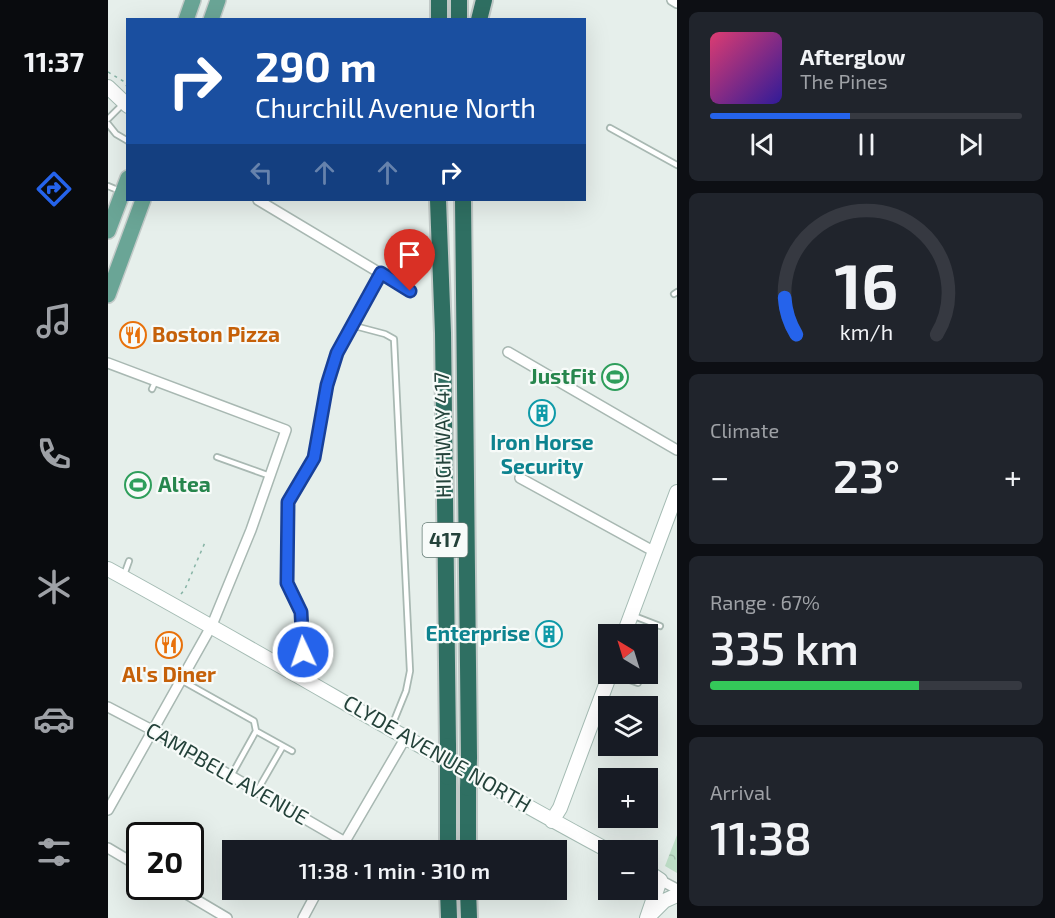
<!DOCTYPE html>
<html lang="en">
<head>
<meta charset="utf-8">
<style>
	:root { --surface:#171b24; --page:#20242c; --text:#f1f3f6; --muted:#9ea1a6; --line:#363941; --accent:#2563eb }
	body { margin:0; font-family:"Exo 2",sans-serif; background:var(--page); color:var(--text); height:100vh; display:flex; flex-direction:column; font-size:22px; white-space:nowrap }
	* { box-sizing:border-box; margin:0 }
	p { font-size:20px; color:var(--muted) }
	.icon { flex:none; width:33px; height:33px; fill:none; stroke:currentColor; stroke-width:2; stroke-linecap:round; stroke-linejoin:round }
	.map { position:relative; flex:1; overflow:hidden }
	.panel { display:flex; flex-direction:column; gap:12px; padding:12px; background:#0d0f14; width:378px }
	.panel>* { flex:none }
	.hud { position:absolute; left:18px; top:18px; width:460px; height:183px; border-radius:0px; box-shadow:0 6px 24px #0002; background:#1a4fa0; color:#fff; overflow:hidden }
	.needle { width:39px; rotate:322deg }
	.fabs { position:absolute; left:490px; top:624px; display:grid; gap:12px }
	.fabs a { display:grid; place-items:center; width:60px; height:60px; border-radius:0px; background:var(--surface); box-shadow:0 6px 24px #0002; font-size:30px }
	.speed { position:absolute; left:18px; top:822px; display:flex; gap:12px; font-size:30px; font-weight:700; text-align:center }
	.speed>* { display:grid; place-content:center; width:78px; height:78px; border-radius:50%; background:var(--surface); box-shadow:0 6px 24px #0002; line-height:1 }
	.speed .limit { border:3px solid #111; border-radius:9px; background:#fff; color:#111 }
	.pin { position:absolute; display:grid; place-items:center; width:51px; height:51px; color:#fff; margin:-62px -26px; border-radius:50% 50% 50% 0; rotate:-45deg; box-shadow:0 0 6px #0007 }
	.pin .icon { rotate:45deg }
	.me { position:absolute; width:66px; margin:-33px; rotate:357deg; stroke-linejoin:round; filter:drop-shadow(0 0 4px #0008) }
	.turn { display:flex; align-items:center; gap:21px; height:126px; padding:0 30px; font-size:27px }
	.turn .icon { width:78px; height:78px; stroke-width:2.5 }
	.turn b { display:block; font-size:42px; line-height:51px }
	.lanes { display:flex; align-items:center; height:57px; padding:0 30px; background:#0003; justify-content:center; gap:30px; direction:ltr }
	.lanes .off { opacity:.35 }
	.big { font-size:45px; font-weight:600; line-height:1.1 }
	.panel .tile { flex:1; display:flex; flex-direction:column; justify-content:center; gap:9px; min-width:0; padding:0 21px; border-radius:9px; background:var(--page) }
	.panel .dial { align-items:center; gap:0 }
	.dial svg { height:156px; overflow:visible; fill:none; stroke:var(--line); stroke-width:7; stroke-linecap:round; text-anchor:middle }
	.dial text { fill:var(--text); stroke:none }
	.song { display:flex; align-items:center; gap:18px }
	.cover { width:72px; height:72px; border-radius:9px; background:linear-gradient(135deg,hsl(340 70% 55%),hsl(250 70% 35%)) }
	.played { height:6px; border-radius:3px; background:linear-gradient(90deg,var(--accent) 45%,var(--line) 45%) }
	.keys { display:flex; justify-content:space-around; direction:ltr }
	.heat { display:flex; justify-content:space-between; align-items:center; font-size:33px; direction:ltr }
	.charge { height:9px; border-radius:4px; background:linear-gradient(90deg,#34c759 67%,var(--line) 0) }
	.trip { position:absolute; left:114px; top:840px; width:345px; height:60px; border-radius:0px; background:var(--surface); box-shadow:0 6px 24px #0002; font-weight:600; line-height:60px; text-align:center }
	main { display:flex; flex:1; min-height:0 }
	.tab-bar { display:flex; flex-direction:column; width:108px; justify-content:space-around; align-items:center; background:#090b0e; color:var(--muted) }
	.tab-bar .icon { width:42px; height:42px }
	.tab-bar .current { color:var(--accent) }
	.tab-bar b { font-size:27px; color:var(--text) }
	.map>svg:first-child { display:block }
</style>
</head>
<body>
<main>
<nav class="tab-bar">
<b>11:37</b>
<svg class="icon current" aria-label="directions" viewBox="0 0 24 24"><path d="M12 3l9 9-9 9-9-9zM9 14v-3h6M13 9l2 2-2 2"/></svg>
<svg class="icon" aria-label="music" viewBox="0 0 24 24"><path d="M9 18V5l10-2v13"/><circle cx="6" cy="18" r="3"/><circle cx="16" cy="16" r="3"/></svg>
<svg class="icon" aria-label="phone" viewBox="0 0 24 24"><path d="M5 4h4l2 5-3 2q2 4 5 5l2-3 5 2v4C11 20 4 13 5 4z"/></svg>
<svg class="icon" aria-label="climate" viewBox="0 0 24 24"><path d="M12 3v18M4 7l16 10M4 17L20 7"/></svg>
<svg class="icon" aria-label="car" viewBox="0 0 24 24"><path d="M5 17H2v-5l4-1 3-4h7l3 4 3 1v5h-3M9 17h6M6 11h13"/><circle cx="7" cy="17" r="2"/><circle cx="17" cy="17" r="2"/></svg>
<svg class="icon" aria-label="filters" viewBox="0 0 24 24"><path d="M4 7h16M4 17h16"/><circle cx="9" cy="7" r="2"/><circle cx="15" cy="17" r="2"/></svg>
</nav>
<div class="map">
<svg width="569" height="918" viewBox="0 0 569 918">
	<defs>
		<pattern id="forest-crowns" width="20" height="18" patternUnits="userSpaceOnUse" patternTransform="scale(1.5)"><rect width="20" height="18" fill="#bfe0c8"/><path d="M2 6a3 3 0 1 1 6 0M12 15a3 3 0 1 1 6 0" fill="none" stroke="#a4c1ad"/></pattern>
	</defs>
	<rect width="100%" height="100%" fill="#e6efeb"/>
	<path fill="url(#forest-crowns)" d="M569 835V873L557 866Z"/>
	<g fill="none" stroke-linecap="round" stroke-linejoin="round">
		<defs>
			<path id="lane" d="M0 119 15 104
				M0 124 8 134 20 141
				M502 128 569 165
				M0 186 12 191
				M566 294 569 292
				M243 325 273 273
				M44 389 48 380
				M109 457 162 476
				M16 575 21 561
				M526 616 552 626
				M185 672 195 652 193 612 179 583 180 502 206 458 219 385 229 353 243 325 277 334 286 339 302 671 298 691 283 728
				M505 674 530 683
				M73 680 146 721 148 731
				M123 776 148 731 184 751
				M149 791 175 746"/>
			<path id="street" d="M564 0 569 3
				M150 200 302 291
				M400 352 569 450
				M0 363 178 430 143 530 104 625 0 810
				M412 478 547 552
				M0 707 44 730 237 842
				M0 848 32 867
				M232 850 298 737
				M552 880 569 889
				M65 886 119 918
				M195 918 210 890"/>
			<path id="secondary" d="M0 87 20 106
				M0 569C168 661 332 760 501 851
				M516 634 569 492
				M444 821 452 808 502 674
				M541 916 556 901 569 895
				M539 918 552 880 540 872"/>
			<path id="primary" d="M78 20 85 0
				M103 20 110 0
				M0 231 20 178
				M0 295 35 200"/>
			<path id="highway" d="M351 0V20
				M331 20V0
				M371 20 376 0
				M330 200 335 333 340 746
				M355 200 361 758
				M340 777V850
				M360 788V850
				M340 890 341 918
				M360 890 361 918"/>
		</defs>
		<use href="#lane" stroke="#a8b8b2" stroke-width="8"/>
		<use href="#street" stroke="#a8b8b2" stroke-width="12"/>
		<use href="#secondary" stroke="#a4bbb3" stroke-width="16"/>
		<use href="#primary" stroke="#c2cac8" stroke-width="18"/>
		<use href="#highway" stroke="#c2cac8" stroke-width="20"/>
		<path stroke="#86b3a5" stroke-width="1.5" stroke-dasharray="3 4.5" stroke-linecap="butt" d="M0 72 15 81 20 88
			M73 594 77 589 98 540"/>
		<use href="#lane" stroke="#fff" stroke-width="4.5"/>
		<use href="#street" stroke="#fff" stroke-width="9"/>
		<use href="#secondary" stroke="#fff" stroke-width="14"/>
		<use href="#primary" stroke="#6aa596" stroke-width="15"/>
		<use href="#highway" stroke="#2f6f62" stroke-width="16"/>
		<defs>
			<path id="highway-bridge" d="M340 777V746
				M360 788 361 758"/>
		</defs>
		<use href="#highway-bridge" stroke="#c2cac8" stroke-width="20" stroke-linecap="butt"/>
		<use href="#highway-bridge" stroke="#2f6f62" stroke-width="16"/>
	</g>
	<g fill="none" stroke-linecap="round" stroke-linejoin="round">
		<defs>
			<path id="route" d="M195 652 193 612 179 583 180 502 206 458 219 385 229 353 273 273 302 291"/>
		</defs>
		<use href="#route" stroke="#184099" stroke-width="15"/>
		<use href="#route" stroke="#2563eb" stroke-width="10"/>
	</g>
	<defs>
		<symbol id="restaurant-ring" viewBox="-11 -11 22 22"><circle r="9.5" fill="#f7fbf9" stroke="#e8710a" stroke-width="1.5"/><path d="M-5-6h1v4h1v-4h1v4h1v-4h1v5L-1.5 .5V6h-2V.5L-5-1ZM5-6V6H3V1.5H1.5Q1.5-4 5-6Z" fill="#e8710a"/></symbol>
		<symbol id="stadium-ring" viewBox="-11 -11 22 22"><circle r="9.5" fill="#f7fbf9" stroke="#2e9e5b" stroke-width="1.5"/><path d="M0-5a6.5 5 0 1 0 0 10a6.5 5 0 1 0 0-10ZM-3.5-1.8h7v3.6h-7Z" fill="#2e9e5b"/></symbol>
		<symbol id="building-ring" viewBox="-11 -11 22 22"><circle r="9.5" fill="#f7fbf9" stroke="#0f9aa8" stroke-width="1.5"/><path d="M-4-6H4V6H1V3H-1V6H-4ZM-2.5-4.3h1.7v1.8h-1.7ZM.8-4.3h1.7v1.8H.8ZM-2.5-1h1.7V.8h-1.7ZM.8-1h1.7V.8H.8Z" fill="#0f9aa8"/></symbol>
	</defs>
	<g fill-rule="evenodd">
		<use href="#restaurant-ring" x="10" y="320" width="30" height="30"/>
		<use href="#stadium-ring" x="492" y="362" width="30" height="30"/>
		<use href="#building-ring" x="419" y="398" width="30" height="30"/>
		<use href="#stadium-ring" x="15" y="470" width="30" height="30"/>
		<use href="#building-ring" x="426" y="619" width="30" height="30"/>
		<use href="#restaurant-ring" x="46" y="630" width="30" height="30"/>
	</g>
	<g text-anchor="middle" stroke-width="4.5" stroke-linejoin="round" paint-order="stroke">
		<rect fill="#f7fbf9" stroke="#637a73" stroke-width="1.5" x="314.5" y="523" width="45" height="34" rx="4.5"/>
		<g font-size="20" font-weight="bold" fill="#24423a">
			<text x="337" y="547">417</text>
		</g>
		<g font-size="21" font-weight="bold" fill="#c56008" stroke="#f7fbf9" text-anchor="start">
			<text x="44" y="342">Boston Pizza</text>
			<text x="61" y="682" text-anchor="middle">Al's Diner</text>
		</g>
		<g font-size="21" font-weight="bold" fill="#27864d" stroke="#f7fbf9" text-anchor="end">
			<text x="488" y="384">JustFit</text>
			<text x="50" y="492" text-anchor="start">Altea</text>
		</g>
		<g font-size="21" fill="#24423a" stroke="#f7fbf9">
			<text transform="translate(335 435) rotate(-91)" y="7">HIGHWAY 417</text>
			<text transform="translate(329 754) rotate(30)" y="7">CLYDE AVENUE NORTH</text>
			<text transform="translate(119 774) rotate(30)" y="7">CAMPBELL AVENUE</text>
		</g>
		<g font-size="21" font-weight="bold" fill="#0d838f" stroke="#f7fbf9">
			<text x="434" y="450">Iron Horse<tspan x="434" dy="24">Security</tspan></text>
			<text x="422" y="641" text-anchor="end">Enterprise</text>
		</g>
	</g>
</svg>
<div class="fabs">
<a><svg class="needle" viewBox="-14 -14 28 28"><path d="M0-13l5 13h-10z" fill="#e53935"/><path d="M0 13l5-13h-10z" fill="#9ea1a6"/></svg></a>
<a><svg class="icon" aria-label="layers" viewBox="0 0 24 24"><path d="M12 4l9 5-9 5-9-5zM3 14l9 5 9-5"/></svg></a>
<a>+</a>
<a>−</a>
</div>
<div class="speed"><div class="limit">20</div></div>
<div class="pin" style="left:302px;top:291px;background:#d93025"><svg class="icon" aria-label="arrive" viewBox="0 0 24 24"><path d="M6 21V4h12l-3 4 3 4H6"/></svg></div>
<svg class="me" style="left:195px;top:652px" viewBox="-20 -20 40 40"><circle r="17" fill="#2563eb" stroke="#fff" stroke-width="3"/><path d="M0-11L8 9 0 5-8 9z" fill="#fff"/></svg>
<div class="trip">11:38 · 1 min · 310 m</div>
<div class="hud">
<div class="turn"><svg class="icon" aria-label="right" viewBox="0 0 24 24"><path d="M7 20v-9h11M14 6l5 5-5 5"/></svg><div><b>290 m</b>Churchill Avenue North</div></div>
<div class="lanes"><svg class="icon off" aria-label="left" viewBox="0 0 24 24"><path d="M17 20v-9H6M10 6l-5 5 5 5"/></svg><svg class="icon off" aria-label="ahead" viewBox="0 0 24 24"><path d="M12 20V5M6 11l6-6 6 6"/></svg><svg class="icon off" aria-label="ahead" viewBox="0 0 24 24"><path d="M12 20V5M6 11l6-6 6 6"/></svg><svg class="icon" aria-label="right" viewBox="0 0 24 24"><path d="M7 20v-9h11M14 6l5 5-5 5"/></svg></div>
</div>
</div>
<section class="panel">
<div class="tile">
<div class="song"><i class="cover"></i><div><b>Afterglow</b><p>The Pines</p></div></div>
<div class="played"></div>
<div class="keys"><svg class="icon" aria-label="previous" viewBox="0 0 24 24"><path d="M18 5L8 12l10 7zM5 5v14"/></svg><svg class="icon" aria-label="pause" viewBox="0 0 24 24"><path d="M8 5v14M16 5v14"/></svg><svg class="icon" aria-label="next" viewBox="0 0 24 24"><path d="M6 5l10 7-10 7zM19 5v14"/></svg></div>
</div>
<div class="tile dial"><svg viewBox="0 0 100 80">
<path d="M14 69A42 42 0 1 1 86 69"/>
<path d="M14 69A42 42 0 0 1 8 50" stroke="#2563eb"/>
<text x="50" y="56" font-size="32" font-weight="700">16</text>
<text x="50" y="72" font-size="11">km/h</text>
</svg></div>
<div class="tile"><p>Climate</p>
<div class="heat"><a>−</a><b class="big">23°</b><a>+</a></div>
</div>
<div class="tile"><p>Range · 67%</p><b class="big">335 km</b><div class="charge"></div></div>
<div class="tile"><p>Arrival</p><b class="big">11:38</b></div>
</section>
</main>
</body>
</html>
